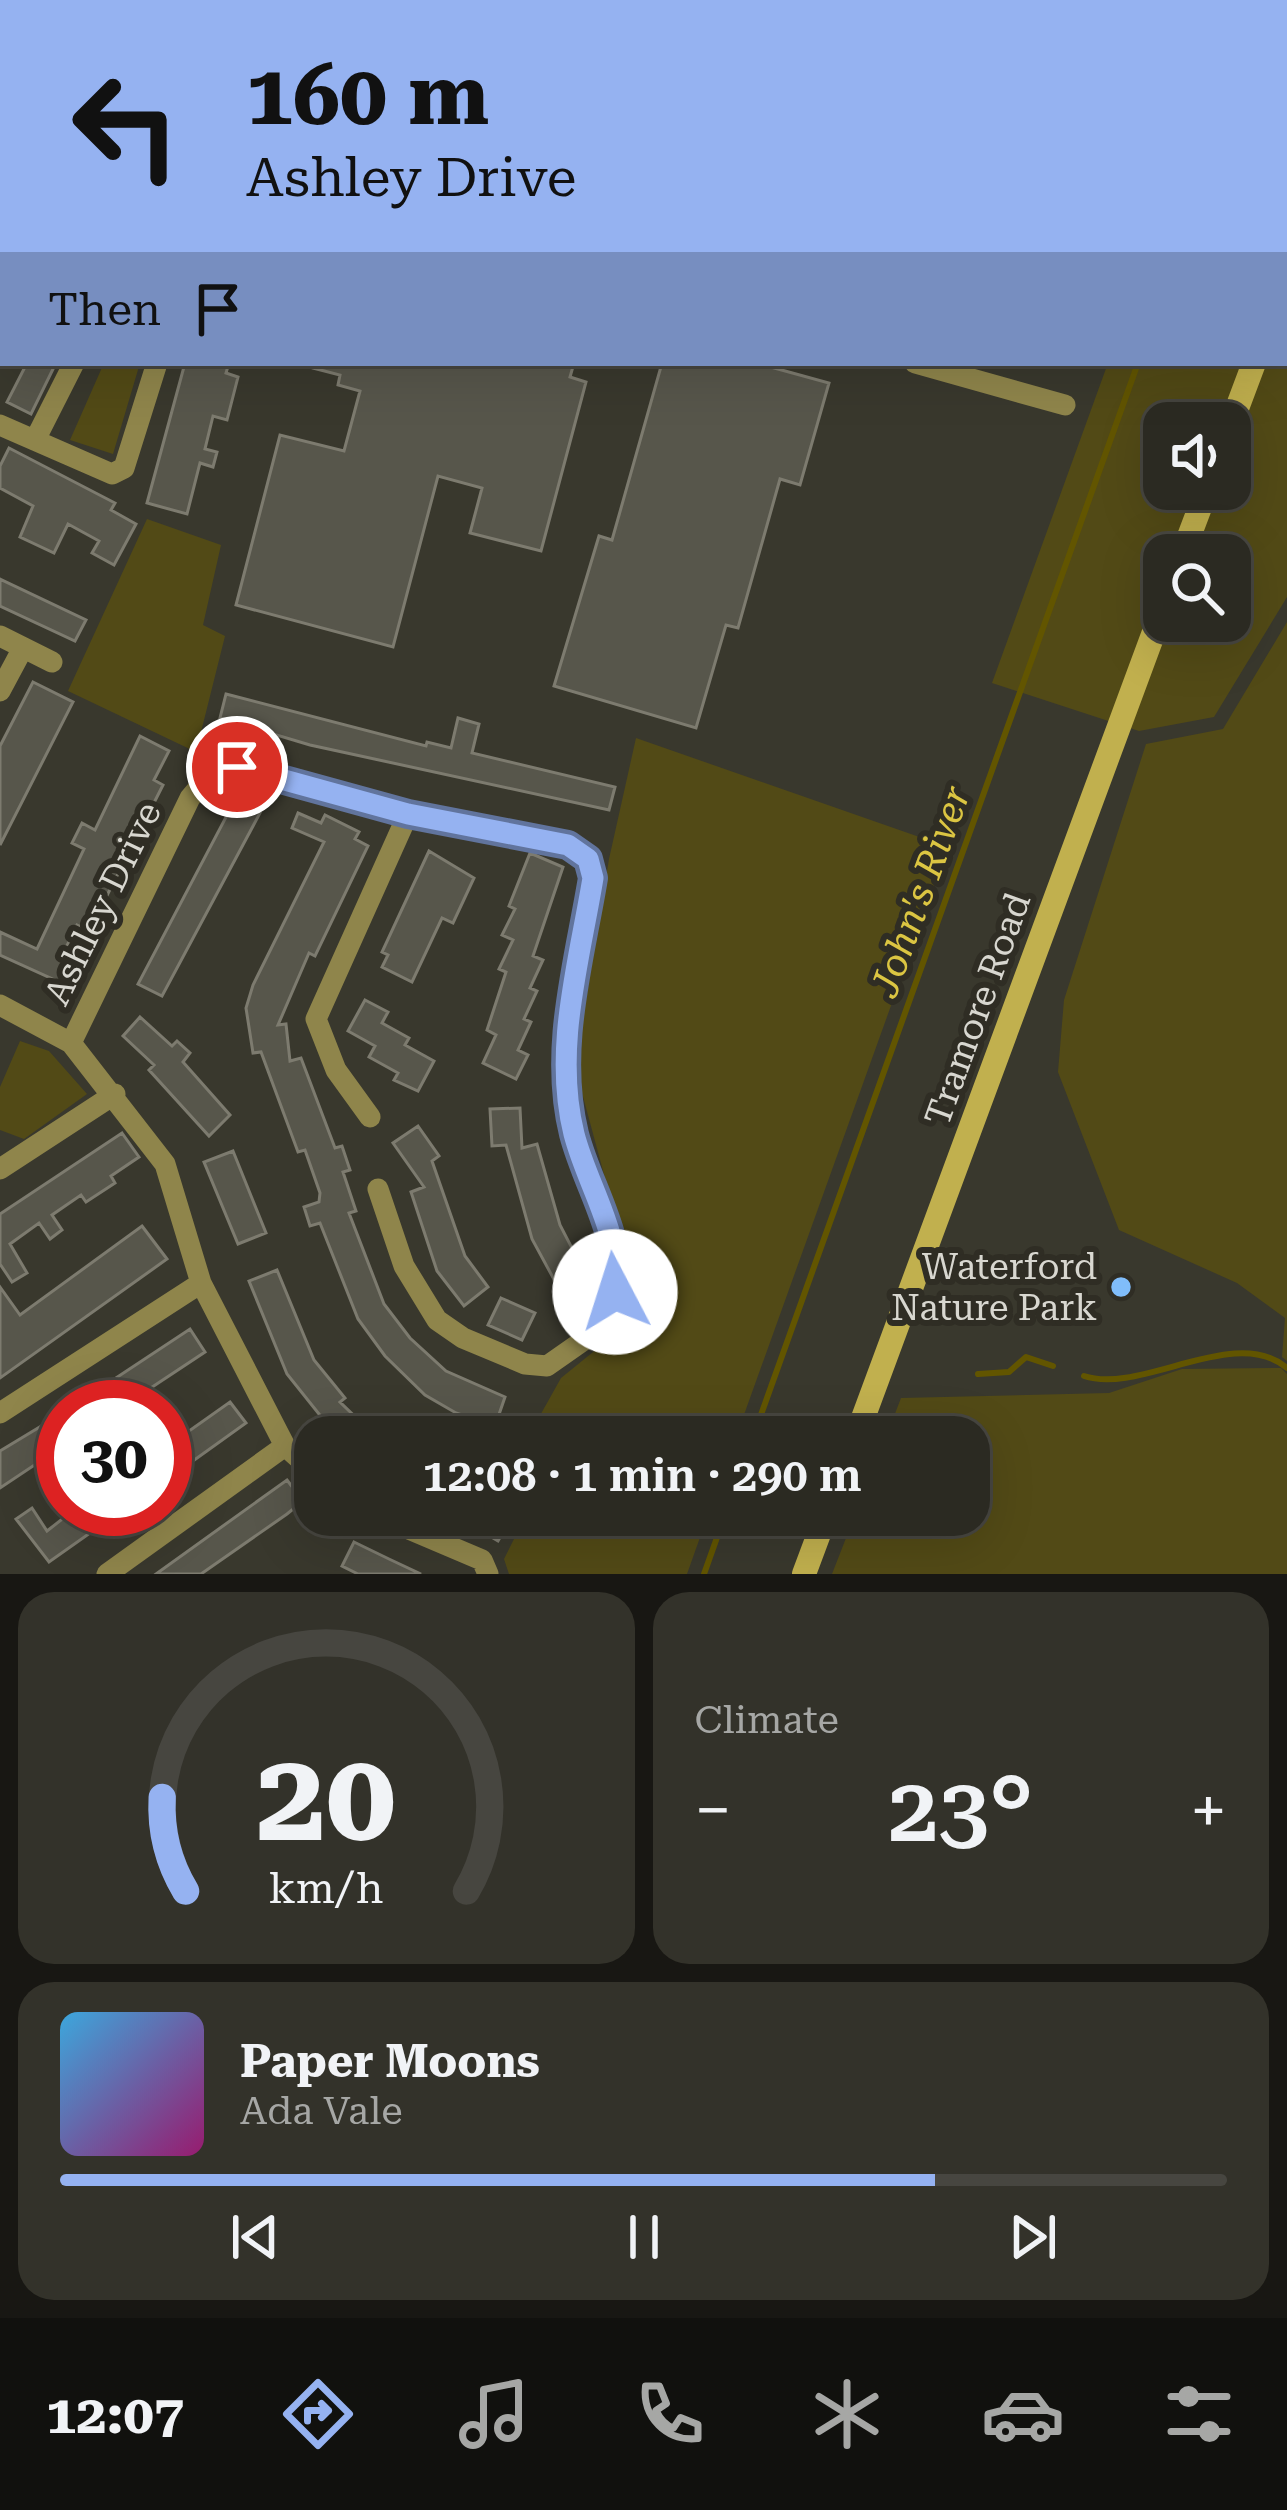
<!DOCTYPE html>
<html lang="en">
<head>
<meta charset="utf-8">
<style>
	:root { --surface:#2b2a22; --page:#33322a; --text:#f1f3f6; --muted:#a6a7a5; --line:#474640; --accent:#95b2f1 }
	body { margin:0; font-family:"Roboto Serif",serif; background:var(--page); color:var(--text); height:100vh; display:flex; flex-direction:column; font-size:45px; white-space:nowrap }
	* { box-sizing:border-box; margin:0 }
	p { font-size:39px; color:var(--muted) }
	.icon { flex:none; width:66px; height:66px; fill:none; stroke:currentColor; stroke-width:2; stroke-linecap:round; stroke-linejoin:round }
	.map { position:relative; height:1574px; overflow:hidden }
	.panel { display:flex; flex-direction:column; gap:18px; padding:18px; background:#181713; flex:1 }
	.panel>* { flex:none }
	.top-card { position:absolute; left:0px; top:0px; width:1287px; height:366px; box-shadow:0 12px 48px #0002,0 0 0 3px var(--line); background:#95b2f1; color:#111; overflow:hidden }
	.tools { position:absolute; left:1143px; top:402px; display:grid; gap:24px }
	.tools a { display:grid; place-items:center; width:108px; height:108px; border-radius:24px; background:var(--surface); box-shadow:0 12px 48px #0002,0 0 0 3px var(--line); font-size:60px }
	.speed { position:absolute; left:36px; top:1380px; display:flex; gap:24px; font-size:60px; font-weight:700; text-align:center }
	.speed>* { display:grid; place-content:center; width:156px; height:156px; border-radius:50%; background:var(--surface); box-shadow:0 12px 48px #0002,0 0 0 3px var(--line); line-height:1 }
	.speed .limit { border:18px solid #d22; background:#fff; color:#111 }
	.pin { position:absolute; display:grid; place-items:center; width:102px; height:102px; color:#fff; margin:-51px; border:6px solid #fff; border-radius:50%; box-shadow:0 3px 12px #0007 }
	.me { position:absolute; width:132px; margin:-66px; rotate:355deg; stroke-linejoin:round; filter:drop-shadow(0 0 9px #0008) }
	.turn { display:flex; align-items:center; gap:42px; height:252px; padding:0 48px; font-size:54px }
	.turn .icon { width:156px; height:156px; stroke-width:2.5 }
	.turn b { display:block; font-size:84px; line-height:102px }
	.then { display:flex; align-items:center; height:114px; padding:0 48px; background:#0003; gap:24px; font-size:45px }
	.big { font-size:90px; font-weight:600; line-height:1.1 }
	.panel .tile { flex:1; display:flex; flex-direction:column; justify-content:center; gap:18px; min-width:0; padding:0 42px; border-radius:36px; background:var(--page) }
	.panel .dial { align-items:center; gap:0 }
	.dial svg { height:312px; overflow:visible; fill:none; stroke:var(--line); stroke-width:7; stroke-linecap:round; text-anchor:middle }
	.dial text { fill:var(--text); stroke:none }
	.song { display:flex; align-items:center; gap:36px }
	.cover { width:144px; height:144px; border-radius:18px; background:linear-gradient(135deg,hsl(200 70% 55%),hsl(320 70% 35%)) }
	.played { height:12px; border-radius:6px; background:linear-gradient(90deg,var(--accent) 75%,var(--line) 75%) }
	.keys { display:flex; justify-content:space-around; direction:ltr }
	.heat { display:flex; justify-content:space-between; align-items:center; font-size:66px; direction:ltr }
	.panel .tiles { flex:1; display:grid; gap:18px; grid-template-columns:1fr 1fr }
	.tile:last-child { grid-column:span 2 }
	.trip { position:absolute; left:294px; top:1416px; width:696px; height:120px; border-radius:36px; background:var(--surface); box-shadow:0 12px 48px #0002,0 0 0 3px var(--line); font-weight:600; line-height:120px; text-align:center }
	.tabs { display:flex; height:192px; justify-content:space-around; align-items:center; background:#11110e; color:var(--muted) }
	.tabs .icon { width:84px; height:84px }
	.tabs .on { color:var(--accent) }
	.tabs b { font-size:54px; color:var(--text) }
	.map>svg:first-child { display:block }
</style>
</head>
<body>
<div class="map">
<svg width="1287" height="1574" viewBox="0 0 1287 1574">
	<rect width="100%" height="100%" fill="#39382d"/>
	<path fill="#524a16" fill-rule="evenodd" d="M1205 0H1287V597L1214 717 1139 731 992 683 1108 363H1284V3ZM1164 423H1230V489H1164ZM1164 555H1230V621H1164Z
		M104 363H140L113 454 70 440Z
		M147 519 221 545 203 625 225 636 196 752 68 691Z
		M1287 622V1361L1282 1357 1285 1318 1237 1283 1119 1230 1058 1072 1064 1000 1146 744 1223 729Z
		M636 738 948 847 736 1437H528L561 1378 598 1348 620 1317 632 1278 575 1067 609 859Z
		M20 1041 49 1051 87 1094 24 1139 0 1130V1087Z
		M1281 1368 1287 1374V1574H832L855 1515H969V1437H886L901 1398 1109 1393 1182 1369Z
		M526 1515H708L687 1574H509L504 1559Z"/>
	<g fill="none" stroke-linecap="round" stroke-linejoin="round">
		<path stroke="#625500" stroke-width="6" d="M1269 3 1270 0
			M978 1374 1009 1372 1026 1357 1053 1366
			M1084 1376C1141 1395 1235 1324 1287 1368
			M753 1437 1138 363
			M704 1574 725 1515"/>
	</g>
	<path fill="#57564b" stroke="#7d7b6f" stroke-width="3" d="M27 363H56L31 414 7 402Z
		M185 363H229L226 373 238 377 227 420 213 416 205 449 217 452 213 467 200 463 187 514 147 503Z
		M313 363H574L570 377 586 382 541 551 470 533 482 488 438 476 393 647 236 605 280 435 344 451 360 391 338 385 340 375 313 368Z
		M662 363H756L829 383 800 485 780 479 738 628 726 625 696 728 554 686 599 536 612 540Z
		M9 448 115 503 111 510 136 524 114 565 92 553 99 541 68 524 54 553 20 537 33 506 0 488V466Z
		M0 579 86 620 75 641 0 606Z
		M33 682 73 702 0 845V746Z
		M226 694 426 746 427 742 451 748 458 718 479 724 472 753 615 787 609 810 310 745 220 718Z
		M140 736 169 751 154 780 163 785 89 931 77 925 62 956 76 964 66 985 0 955V932L37 949 84 849 72 843 82 823 95 830Z
		M235 800 260 813 162 996 138 984Z
		M298 813 321 823 325 815 359 832 355 839 368 846 315 956 309 953 278 1025 286 1024 290 1061 301 1058 335 1148 342 1146 350 1170 343 1172 356 1211 349 1213 384 1304 410 1338 446 1371 505 1397 495 1426 456 1413 425 1395 385 1356 358 1319 320 1223 310 1226 304 1207 319 1202 320 1193 305 1150 298 1152 261 1052 253 1053 246 1008 253 985 324 842 292 828Z
		M429 851 474 878 453 923 442 918 412 982 382 967 388 955 382 952Z
		M530 853 563 867 533 956 543 960 530 988 537 991 524 1019 531 1022 518 1050 528 1055 516 1079 483 1063 496 1035 487 1030 506 972 499 969 513 940 502 935 515 909 509 906Z
		M365 1000 388 1012 382 1023 409 1038 405 1045 434 1061 418 1091 394 1080 398 1073 369 1057 375 1046 348 1031Z
		M140 1017 172 1046 177 1041 190 1053 183 1062 230 1115 209 1136 149 1070 154 1065 123 1036Z
		M520 1108 522 1148 537 1144 560 1225 591 1285 569 1296H563L532 1239 506 1145 492 1146 490 1109Z
		M418 1126 439 1156 432 1161 465 1256 488 1287 464 1306 437 1271 411 1192 424 1187 393 1143Z
		M122 1133 139 1157 111 1176 115 1183 86 1202 81 1195 52 1215 62 1230 50 1239 39 1223 10 1244 27 1273 12 1282 0 1264V1214Z
		M233 1151 266 1233 238 1244 204 1162Z
		M142 1226 167 1259 0 1378V1287L20 1315Z
		M277 1270 314 1360 345 1398 340 1402 376 1437H324L331 1429 287 1374 249 1281Z
		M501 1298 535 1313 522 1340 488 1325Z
		M190 1329 205 1352 122 1407H72Z
		M230 1402 246 1423 165 1481V1448Z
		M63 1413V1446L0 1488V1451Z
		M287 1480 303 1501 287 1514 201 1574H156Z
		M32 1508 47 1531 75 1509H124L49 1562 16 1519Z
		M454 1515H513L498 1541Z
		M354 1542 389 1559 421 1574H358L342 1566Z"/>
	<g fill="none" stroke-linecap="round" stroke-linejoin="round">
		<path stroke="#8f854b" stroke-width="21" d="M578 0 589 3
			M669 3 670 0
			M899 3V0
			M1088 3V0
			M0 106 3 107
			M0 225 3 226
			M915 363 1065 405
			M0 425 112 474 124 468 157 363
			M35 440 74 363
			M0 636 52 662
			M0 691 23 648
			M0 1005 71 1043 165 1164 201 1283 285 1446 315 1473
			M71 1043 190 798 211 773 237 767 408 814 569 845 588 859 593 879 563 1056 574 1133 620 1261 615 1292 597 1331 547 1366 525 1364 463 1338 437 1320 404 1266 378 1189
			M370 1117 336 1070 316 1019 408 814
			M0 1169 115 1094
			M0 1413 201 1283
			M376 1515 482 1560 488 1574
			M107 1574 285 1446"/>
		<path stroke="#c1b04e" stroke-width="24" d="M1284 282 1287 274
			M1230 427 1254 363
			M1182 555 1207 489
			M856 1437 1164 605
			M804 1574 826 1515"/>
	</g>
	<g fill="none" stroke-linecap="round" stroke-linejoin="round">
		<defs>
			<path id="route" d="M237 767 408 814 568 845 588 859 593 878C579 963 553 1049 574 1134 588 1188 623 1236 615 1292"/>
		</defs>
		<use href="#route" stroke="#61749d" stroke-width="30"/>
		<use href="#route" stroke="#95b2f1" stroke-width="21"/>
	</g>
	<circle fill="#80bdfa" stroke="#2f2d24" stroke-width="4.5" cx="1121" cy="1287" r="12"/>
	<g text-anchor="middle" stroke-width="12" stroke-linejoin="round" paint-order="stroke">
		<g font-size="36" fill="#d8d7d0" stroke="#2f2d24">
			<text transform="translate(102 903) rotate(-64)" y="13">Ashley Drive</text>
			<text transform="translate(977 1009) rotate(-70)" y="13">Tramore Road</text>
		</g>
		<g font-size="36" fill="#d8d7d0" stroke="#2f2d24" text-anchor="end">
			<text x="1097" y="1279">Waterford<tspan x="1097" dy="41">Nature Park</tspan></text>
		</g>
		<g font-size="39" font-style="italic" fill="#dbc542" stroke="#2f2d24">
			<text transform="translate(920 891) rotate(-70)" y="14">John's River</text>
		</g>
	</g>
</svg>
<div class="tools">
<a><svg class="icon" aria-label="sound" viewBox="0 0 24 24"><path d="M4 9h4l5-4v14l-5-4H4zM17 9q2 3 0 6"/></svg></a>
<a><svg class="icon" aria-label="search" viewBox="0 0 24 24"><circle cx="10" cy="10" r="6"/><path d="M15 15l6 6"/></svg></a>
</div>
<div class="speed"><div class="limit">30</div></div>
<div class="pin" style="left:237px;top:767px;background:#d93025"><svg class="icon" aria-label="arrive" viewBox="0 0 24 24"><path d="M6 21V4h12l-3 4 3 4H6"/></svg></div>
<svg class="me" style="left:615px;top:1292px" viewBox="-20 -20 40 40"><circle r="19" fill="#fff"/><path d="M0-13L10 11 0 6-10 11z" fill="#95b2f1"/></svg>
<div class="trip">12:08 · 1 min · 290 m</div>
<div class="top-card">
<div class="turn"><svg class="icon" aria-label="left" viewBox="0 0 24 24"><path d="M17 20v-9H6M10 6l-5 5 5 5"/></svg><div><b>160 m</b>Ashley Drive</div></div>
<div class="then">Then<svg class="icon" aria-label="arrive" viewBox="0 0 24 24"><path d="M6 21V4h12l-3 4 3 4H6"/></svg></div>
</div>
</div>
<section class="panel">
<div class="tiles">
<div class="tile dial"><svg viewBox="0 0 100 80">
<path d="M14 69A42 42 0 1 1 86 69"/>
<path d="M14 69A42 42 0 0 1 8 45" stroke="#95b2f1"/>
<text x="50" y="56" font-size="32" font-weight="700">20</text>
<text x="50" y="72" font-size="11">km/h</text>
</svg></div>
<div class="tile"><p>Climate</p>
<div class="heat"><a>−</a><b class="big">23°</b><a>+</a></div>
</div>
<div class="tile">
<div class="song"><i class="cover"></i><div><b>Paper Moons</b><p>Ada Vale</p></div></div>
<div class="played"></div>
<div class="keys"><svg class="icon" aria-label="previous" viewBox="0 0 24 24"><path d="M18 5L8 12l10 7zM5 5v14"/></svg><svg class="icon" aria-label="pause" viewBox="0 0 24 24"><path d="M8 5v14M16 5v14"/></svg><svg class="icon" aria-label="next" viewBox="0 0 24 24"><path d="M6 5l10 7-10 7zM19 5v14"/></svg></div>
</div>
</div>
</section>
<nav class="tabs">
<b>12:07</b>
<svg class="icon on" aria-label="directions" viewBox="0 0 24 24"><path d="M12 3l9 9-9 9-9-9zM9 14v-3h6M13 9l2 2-2 2"/></svg>
<svg class="icon" aria-label="music" viewBox="0 0 24 24"><path d="M9 18V5l10-2v13"/><circle cx="6" cy="18" r="3"/><circle cx="16" cy="16" r="3"/></svg>
<svg class="icon" aria-label="phone" viewBox="0 0 24 24"><path d="M5 4h4l2 5-3 2q2 4 5 5l2-3 5 2v4C11 20 4 13 5 4z"/></svg>
<svg class="icon" aria-label="climate" viewBox="0 0 24 24"><path d="M12 3v18M4 7l16 10M4 17L20 7"/></svg>
<svg class="icon" aria-label="car" viewBox="0 0 24 24"><path d="M5 17H2v-5l4-1 3-4h7l3 4 3 1v5h-3M9 17h6M6 11h13"/><circle cx="7" cy="17" r="2"/><circle cx="17" cy="17" r="2"/></svg>
<svg class="icon" aria-label="filters" viewBox="0 0 24 24"><path d="M4 7h16M4 17h16"/><circle cx="9" cy="7" r="2"/><circle cx="15" cy="17" r="2"/></svg>
</nav>
</body>
</html>
